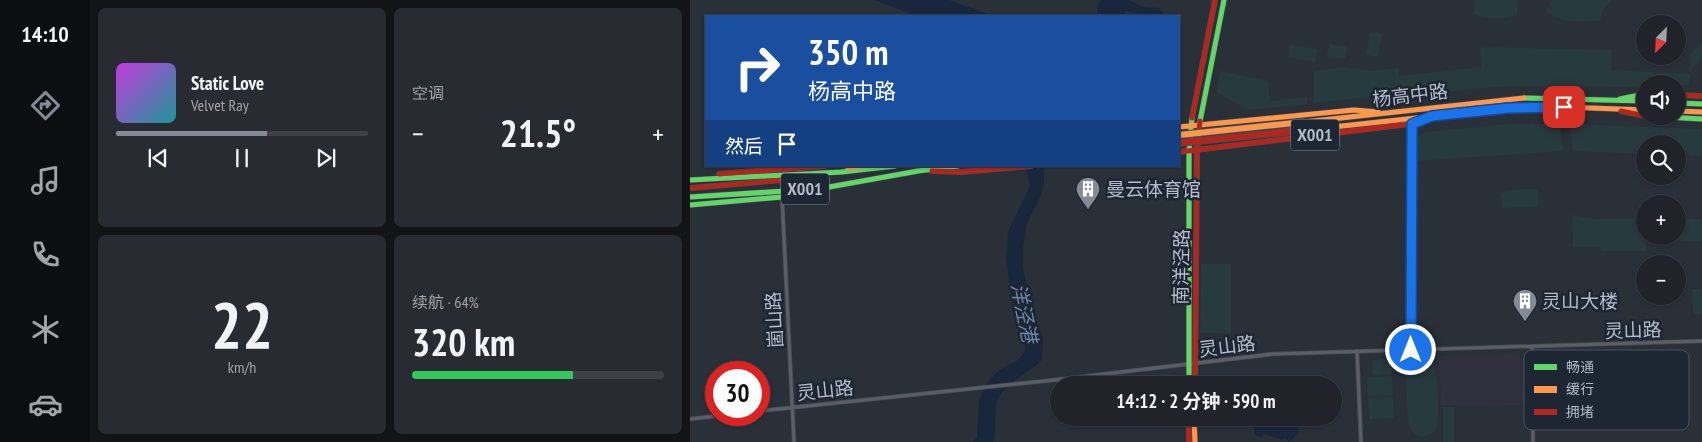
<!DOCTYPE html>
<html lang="zh">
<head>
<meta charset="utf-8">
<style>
	:root { --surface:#20242a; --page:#282c32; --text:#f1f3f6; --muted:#a2a4a8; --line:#3d4147; --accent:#848b96 }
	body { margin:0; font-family:"PT Sans Narrow","Noto Sans SC",sans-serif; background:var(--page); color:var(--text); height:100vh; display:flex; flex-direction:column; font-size:19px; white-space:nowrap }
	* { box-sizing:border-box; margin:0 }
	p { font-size:16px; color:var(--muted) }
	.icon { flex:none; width:28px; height:28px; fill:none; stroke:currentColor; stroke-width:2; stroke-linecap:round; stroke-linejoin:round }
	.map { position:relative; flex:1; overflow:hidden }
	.panel { display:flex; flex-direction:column; gap:8px; padding:8px; background:#121417; width:600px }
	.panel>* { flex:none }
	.banner { position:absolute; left:15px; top:15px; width:475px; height:152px; border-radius:0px; box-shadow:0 1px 4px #0004,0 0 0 1px var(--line); background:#1a4fa0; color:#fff; overflow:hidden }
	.needle { width:32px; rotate:204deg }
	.fabs { position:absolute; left:946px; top:15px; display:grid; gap:10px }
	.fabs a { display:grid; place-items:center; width:50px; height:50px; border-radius:50%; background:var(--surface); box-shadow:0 1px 4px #0004,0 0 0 1px var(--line); font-size:25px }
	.speed { position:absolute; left:15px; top:361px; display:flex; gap:10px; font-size:25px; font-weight:700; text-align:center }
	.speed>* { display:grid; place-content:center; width:65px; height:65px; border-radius:50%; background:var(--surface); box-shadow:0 1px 4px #0004,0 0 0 1px var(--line); line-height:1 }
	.speed .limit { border:8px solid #d22; background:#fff; color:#111 }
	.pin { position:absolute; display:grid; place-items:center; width:42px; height:42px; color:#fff; margin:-21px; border-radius:10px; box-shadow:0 2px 8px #0006 }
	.me { position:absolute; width:55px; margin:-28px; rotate:0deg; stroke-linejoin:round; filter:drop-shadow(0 0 4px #0008) }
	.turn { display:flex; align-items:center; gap:18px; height:105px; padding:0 20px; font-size:22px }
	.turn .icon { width:65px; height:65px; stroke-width:2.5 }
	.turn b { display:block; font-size:35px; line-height:42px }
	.then { display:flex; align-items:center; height:48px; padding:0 20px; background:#0003; gap:10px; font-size:19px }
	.big { font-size:38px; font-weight:700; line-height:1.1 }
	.panel .card { flex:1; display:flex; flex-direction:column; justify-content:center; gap:8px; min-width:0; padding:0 18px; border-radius:8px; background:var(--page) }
	.panel .dial { align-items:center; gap:0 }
	.dial b { font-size:65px; line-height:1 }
	.song { display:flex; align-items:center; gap:15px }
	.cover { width:60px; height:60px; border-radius:8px; background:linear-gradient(135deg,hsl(290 70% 55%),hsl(180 70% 35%)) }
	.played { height:5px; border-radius:2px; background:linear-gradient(90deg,var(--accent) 60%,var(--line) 60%) }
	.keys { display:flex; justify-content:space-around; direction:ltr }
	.heat { display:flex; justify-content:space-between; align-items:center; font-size:28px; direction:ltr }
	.charge { height:8px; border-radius:4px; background:linear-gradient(90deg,#34c759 64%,var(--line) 0) }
	.panel .tiles { flex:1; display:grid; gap:8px; grid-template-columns:repeat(2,1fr) }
	.trip { position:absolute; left:360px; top:376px; width:292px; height:50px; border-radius:25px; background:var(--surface); box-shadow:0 1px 4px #0004,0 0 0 1px var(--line); font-weight:700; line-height:50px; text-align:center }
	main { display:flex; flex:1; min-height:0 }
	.menu { display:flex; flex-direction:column; width:90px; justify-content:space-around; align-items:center; background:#0d0e11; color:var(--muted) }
	.menu .icon { width:35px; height:35px }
	.menu .on { color:var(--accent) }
	.menu b { font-size:22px; color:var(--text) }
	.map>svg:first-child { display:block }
</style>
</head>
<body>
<main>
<nav class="menu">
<b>14:10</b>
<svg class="icon on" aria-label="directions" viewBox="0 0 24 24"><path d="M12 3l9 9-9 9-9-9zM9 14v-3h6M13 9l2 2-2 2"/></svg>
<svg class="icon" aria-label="music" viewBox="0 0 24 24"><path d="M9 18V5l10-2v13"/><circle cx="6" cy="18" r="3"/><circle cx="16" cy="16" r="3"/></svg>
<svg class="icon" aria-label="phone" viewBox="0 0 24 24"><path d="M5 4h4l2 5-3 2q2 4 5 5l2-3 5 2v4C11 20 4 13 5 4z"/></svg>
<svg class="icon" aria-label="climate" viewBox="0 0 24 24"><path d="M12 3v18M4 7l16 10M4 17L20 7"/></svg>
<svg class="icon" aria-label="car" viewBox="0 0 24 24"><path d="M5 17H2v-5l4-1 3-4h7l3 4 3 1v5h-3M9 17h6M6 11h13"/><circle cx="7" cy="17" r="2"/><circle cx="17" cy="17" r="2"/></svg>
</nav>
<section class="panel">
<div class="tiles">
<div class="card">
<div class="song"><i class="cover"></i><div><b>Static Love</b><p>Velvet Ray</p></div></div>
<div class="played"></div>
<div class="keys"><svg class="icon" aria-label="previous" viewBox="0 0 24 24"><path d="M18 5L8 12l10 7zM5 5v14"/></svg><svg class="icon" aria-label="pause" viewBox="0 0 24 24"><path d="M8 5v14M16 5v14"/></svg><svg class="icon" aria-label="next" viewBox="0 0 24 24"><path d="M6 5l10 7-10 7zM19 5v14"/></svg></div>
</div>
<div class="card"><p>空调</p>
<div class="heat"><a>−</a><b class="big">21.5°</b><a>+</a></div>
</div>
<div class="card dial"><b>22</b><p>km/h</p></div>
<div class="card"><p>续航 · 64%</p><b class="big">320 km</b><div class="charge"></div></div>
</div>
</section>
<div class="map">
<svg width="1012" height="442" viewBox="0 0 1012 442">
	<rect width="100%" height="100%" fill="#2a3038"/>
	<path fill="#31303e" d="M824 355 829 357 831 362 833 405 751 406 749 356Z"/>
	<path fill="#273a3e" d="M785 0H828L827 15C811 20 799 20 784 13Z
		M863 0H922L912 11 910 21C889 20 874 26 855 10Z
		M680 32 692 34 688 57 676 55Z
		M1012 43V59C1002 64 1000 73 999 84L988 88V84H955V87L819 86 711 96 697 95 624 103V71L654 67 681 71 708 68 709 76 791 67 790 47 922 50 921 70 1000 74 1001 54Z
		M639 44 657 47 655 59 637 57Z
		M599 45 627 49 625 62 598 57Z
		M530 71 578 81 580 101 617 97V104L558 110 526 92Z
		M816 124H870L873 151 727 161 728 139 729 136 735 132Z
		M880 124 1012 129V156L988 155V144H955V154L883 151Z
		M831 189H848V207L812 208 811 193Z
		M882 215 905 219 955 218 956 251H911L910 247H883Z
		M988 219H1012V241H988Z
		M511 264H541V333H510Z
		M1002 289H1012V314H1003Z
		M701 359 702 374H683L682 360Z
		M731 360C736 361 741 362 744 367 748 374 750 422 746 429 743 433 738 437 733 437 728 437 723 434 720 429 717 423 715 374 718 368 721 363 725 361 731 360Z
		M702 376 703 395 678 396 677 377Z
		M703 398 704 418 679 419 678 399Z
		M753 407H764V442H753Z"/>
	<path fill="#19273c" d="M184 0H259L303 16H227Z
		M411 0H439L452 7 469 8 475 16H458L435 11 434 16H408L407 6Z
		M335 166H354V184L349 200 337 223 333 249V268L344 318 353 337 352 359 347 365C334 375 308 388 306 406 304 419 307 430 303 442H283L287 437 289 400 299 380 309 370 328 360 335 351V342L323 313 316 258 318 232 340 186Z
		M568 422 585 425 601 423 608 427 609 433 599 442 595 438 592 440 574 434 572 438 564 434V427Z"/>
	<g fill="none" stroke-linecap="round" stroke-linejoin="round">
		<defs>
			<path id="street" d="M92 197 104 442
				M842 346 843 442
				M721 350 722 124
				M667 351 671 442
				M69 411 364 380 583 354 1012 341
				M0 419 35 415"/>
			<path id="fast" d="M834 98 955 101
				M930 99 955 94
				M988 103 1012 104
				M958 116 1012 119
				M510 121 534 0
				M0 180 151 172 205 166
				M0 197 128 189 228 171 268 166
				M0 205 92 197 117 191
				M499 385V151L502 118"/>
			<path id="slow" d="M988 111 1012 112
				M614 122 834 98
				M489 127 664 110 688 112
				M615 130 819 108 874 107 955 110
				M158 168 173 166
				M504 418 505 442"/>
			<path id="jam" d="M988 95 1012 96
				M931 111 955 116
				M502 118 525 0
				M489 152 727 123 739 118
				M242 171 271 172 341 166
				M29 174 135 166
				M0 188 128 177
				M505 385 507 150 510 121
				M499 418V442"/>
		</defs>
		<use href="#street" stroke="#484c55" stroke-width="4.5"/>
		<use href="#fast" stroke="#484c55" stroke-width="6"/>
		<use href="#slow" stroke="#484c55" stroke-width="6"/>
		<use href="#jam" stroke="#484c55" stroke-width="6"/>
		<use href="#street" stroke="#5a5e66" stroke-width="3"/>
		<use href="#fast" stroke="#63d668" stroke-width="5"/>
		<use href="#slow" stroke="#ff974d" stroke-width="5"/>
		<use href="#jam" stroke="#b3261e" stroke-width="5"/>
		<defs>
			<path id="slow-bridge" d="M489 135 614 122"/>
			<path id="jam-bridge" d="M489 143 615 130"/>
		</defs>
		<use href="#slow-bridge" stroke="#474c53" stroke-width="8" stroke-linecap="butt"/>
		<use href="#jam-bridge" stroke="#474c53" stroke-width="8" stroke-linecap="butt"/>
		<use href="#slow-bridge" stroke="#ff974d" stroke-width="6"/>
		<use href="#jam-bridge" stroke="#b3261e" stroke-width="6"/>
	</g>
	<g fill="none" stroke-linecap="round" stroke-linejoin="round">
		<defs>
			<path id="route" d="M721 350 722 124 742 116 819 108 874 107"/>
		</defs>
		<use href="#route" stroke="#114b97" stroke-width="12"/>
		<use href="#route" stroke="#1a73e8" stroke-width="9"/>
	</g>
	<defs>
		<symbol id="building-pin" viewBox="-11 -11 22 30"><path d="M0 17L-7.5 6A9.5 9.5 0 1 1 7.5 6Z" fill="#848b96" stroke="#1d2633"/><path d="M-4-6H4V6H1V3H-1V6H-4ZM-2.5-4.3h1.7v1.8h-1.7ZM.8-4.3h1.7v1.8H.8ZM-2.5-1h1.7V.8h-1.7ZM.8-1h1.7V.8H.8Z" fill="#fff"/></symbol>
	</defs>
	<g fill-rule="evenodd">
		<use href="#building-pin" x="384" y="175" width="28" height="38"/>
		<use href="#building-pin" x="821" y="287" width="28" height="38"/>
	</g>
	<g text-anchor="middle" stroke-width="5" stroke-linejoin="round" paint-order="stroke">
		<g fill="#1d2633" stroke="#878f9c" stroke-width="1">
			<rect x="601" y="119.5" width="48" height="31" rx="4"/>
			<rect x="91" y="173.5" width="48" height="31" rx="4"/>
		</g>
		<g font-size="18" font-weight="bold" fill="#b4bcc9">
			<text x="625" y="141">X001</text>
			<text x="115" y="195">X001</text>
		</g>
		<g font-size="19" fill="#b4bcc9" stroke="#1d2633">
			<text transform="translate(720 95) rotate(-7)" y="7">杨高中路</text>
			<text transform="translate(491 267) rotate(-89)" y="7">南洋泾路</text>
			<text transform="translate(84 320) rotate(-93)" y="7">崮山路</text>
			<text transform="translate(943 330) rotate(-2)" y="7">灵山路</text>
			<text transform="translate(537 346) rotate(-7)" y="7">灵山路</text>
			<text transform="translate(135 390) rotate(-6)" y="7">灵山路</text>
		</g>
		<g font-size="19" fill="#b4bcc9" stroke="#1d2633" text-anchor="start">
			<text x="416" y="196">曼云体育馆</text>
			<text x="852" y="308">灵山大楼</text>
		</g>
		<g font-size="20" font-style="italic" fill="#6d86a8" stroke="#1d2633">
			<text transform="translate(334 313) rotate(78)" y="7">洋泾港</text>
		</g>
	</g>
	<rect x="834" y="350" width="165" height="80" rx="8" fill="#1d2633" stroke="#4a5360" stroke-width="1"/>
	<rect x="844" y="364" width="23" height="6" fill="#63d668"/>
	<rect x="844" y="386" width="23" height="7" fill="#ff974d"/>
	<rect x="844" y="409" width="23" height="6" fill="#b3261e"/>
	<g font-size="14" fill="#b4bcc9">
		<text x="876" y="372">畅通</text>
		<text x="876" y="394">缓行</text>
		<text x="876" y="417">拥堵</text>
	</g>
</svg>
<div class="fabs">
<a><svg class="needle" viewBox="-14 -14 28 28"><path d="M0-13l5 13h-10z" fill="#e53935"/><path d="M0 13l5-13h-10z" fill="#a2a4a8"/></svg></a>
<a><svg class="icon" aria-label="sound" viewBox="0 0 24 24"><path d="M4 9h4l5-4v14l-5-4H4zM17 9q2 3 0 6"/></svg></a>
<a><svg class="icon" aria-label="search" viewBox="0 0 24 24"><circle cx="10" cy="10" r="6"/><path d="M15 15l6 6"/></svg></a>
<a>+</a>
<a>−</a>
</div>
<div class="speed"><div class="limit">30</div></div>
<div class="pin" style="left:874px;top:107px;background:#d93025"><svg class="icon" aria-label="arrive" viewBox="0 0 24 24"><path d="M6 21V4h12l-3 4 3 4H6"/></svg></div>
<svg class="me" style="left:721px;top:350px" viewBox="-20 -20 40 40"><circle r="17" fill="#1a73e8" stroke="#fff" stroke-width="3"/><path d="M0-11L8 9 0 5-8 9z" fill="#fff"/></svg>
<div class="trip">14:12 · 2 分钟 · 590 m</div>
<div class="banner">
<div class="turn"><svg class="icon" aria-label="right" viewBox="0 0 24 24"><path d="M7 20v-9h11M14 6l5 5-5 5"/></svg><div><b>350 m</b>杨高中路</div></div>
<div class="then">然后<svg class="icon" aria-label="arrive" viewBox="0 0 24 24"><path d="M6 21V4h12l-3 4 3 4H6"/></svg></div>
</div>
</div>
</main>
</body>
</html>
